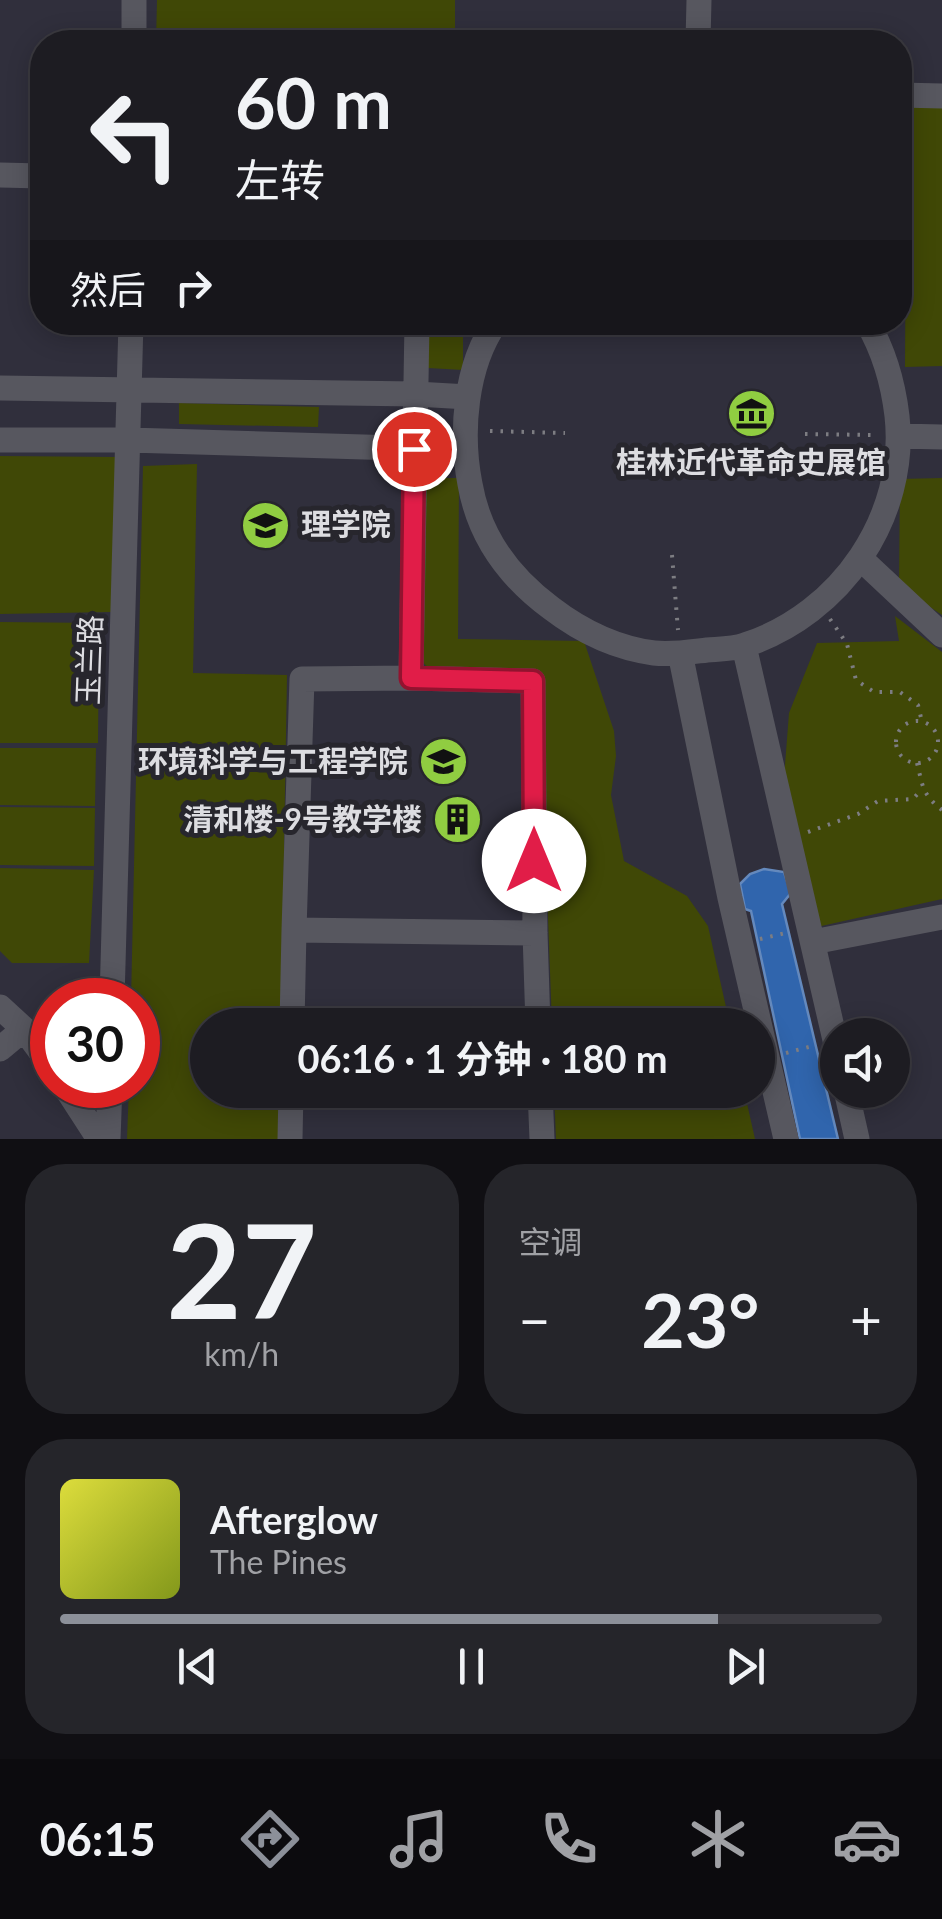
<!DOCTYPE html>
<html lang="zh">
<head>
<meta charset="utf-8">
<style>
	:root { --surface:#1d1c22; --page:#25252a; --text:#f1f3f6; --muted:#a0a1a5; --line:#3b3a40; --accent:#8c9099 }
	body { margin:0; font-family:Lato,"Noto Sans SC",sans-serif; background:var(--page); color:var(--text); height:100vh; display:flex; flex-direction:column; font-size:38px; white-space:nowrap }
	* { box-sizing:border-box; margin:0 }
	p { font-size:32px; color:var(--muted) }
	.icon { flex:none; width:55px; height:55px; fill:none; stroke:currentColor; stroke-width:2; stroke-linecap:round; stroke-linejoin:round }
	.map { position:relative; height:1139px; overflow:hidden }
	.details { display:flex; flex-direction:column; gap:25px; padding:25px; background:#100f13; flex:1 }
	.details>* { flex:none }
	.guide { position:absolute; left:30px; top:30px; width:882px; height:305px; border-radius:40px; box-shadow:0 5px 25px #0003,0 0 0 2px var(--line); background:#1d1c22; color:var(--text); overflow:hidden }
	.controls { position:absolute; left:820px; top:1018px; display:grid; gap:20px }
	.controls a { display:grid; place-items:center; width:90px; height:90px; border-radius:50%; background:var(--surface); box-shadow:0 5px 25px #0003,0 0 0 2px var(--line); font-size:50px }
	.speed { position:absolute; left:30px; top:978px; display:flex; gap:20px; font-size:50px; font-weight:700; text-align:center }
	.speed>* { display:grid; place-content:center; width:130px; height:130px; border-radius:50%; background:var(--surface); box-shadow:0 5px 25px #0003,0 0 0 2px var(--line); line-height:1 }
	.speed .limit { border:15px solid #d22; background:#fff; color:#111 }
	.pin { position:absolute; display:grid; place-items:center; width:85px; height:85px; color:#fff; margin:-42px; border:5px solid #fff; border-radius:50%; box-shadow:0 2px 10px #0007 }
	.me { position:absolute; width:110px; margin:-55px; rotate:0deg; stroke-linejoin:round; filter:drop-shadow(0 0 8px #0008) }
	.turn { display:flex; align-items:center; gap:35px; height:210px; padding:0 40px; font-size:45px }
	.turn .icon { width:130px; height:130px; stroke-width:2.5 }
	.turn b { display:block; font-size:70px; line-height:85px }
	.then { display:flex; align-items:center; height:95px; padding:0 40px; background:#0003; gap:20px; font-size:38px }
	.big { font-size:75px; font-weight:700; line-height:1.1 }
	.details .card { flex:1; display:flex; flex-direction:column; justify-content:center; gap:15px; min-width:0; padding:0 35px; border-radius:40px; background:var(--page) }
	.details .dial { align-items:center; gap:0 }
	.dial b { font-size:130px; line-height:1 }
	.song { display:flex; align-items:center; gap:30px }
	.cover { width:120px; height:120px; border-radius:15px; background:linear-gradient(135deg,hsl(60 70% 55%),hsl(70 70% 35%)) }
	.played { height:10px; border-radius:5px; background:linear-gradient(90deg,var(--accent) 80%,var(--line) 80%) }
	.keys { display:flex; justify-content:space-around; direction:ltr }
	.heat { display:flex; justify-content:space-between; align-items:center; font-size:55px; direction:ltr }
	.details .tiles { flex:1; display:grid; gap:25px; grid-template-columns:1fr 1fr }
	.card:last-child { grid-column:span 2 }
	.trip { position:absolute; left:190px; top:1008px; width:585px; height:100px; border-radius:50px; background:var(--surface); box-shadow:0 5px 25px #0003,0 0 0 2px var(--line); font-weight:700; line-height:100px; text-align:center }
	.menu { display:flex; height:160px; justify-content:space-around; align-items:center; background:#0c0b0e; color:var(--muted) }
	.menu .icon { width:70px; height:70px }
	.menu .current { color:var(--accent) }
	.menu b { font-size:45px; color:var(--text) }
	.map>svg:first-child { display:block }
</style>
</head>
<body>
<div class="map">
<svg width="942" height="1139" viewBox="0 0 942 1139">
	<rect width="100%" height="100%" fill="#27262d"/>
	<path fill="#302f3c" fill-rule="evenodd" d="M0 0H942V1139H0ZM42 42H900V322H42ZM52 1000H138V1085H52ZM208 1025H758V1090H208ZM838 1035H892V1090H838Z"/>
	<path fill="#404806" d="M157 0H455V42H156Z
		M900 103 942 104V366L905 367 906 204 900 203Z
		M428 323H463V370L428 368Z
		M179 403 319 407 318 427 179 424Z
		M0 456 117 457 112 612 0 614Z
		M197 464 193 673 287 675 281 1025H208V1090H280V1139H127L129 1085H138V1000H131L143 466Z
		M421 478H459L458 639 584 641 614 731 616 756 611 795 624 861 687 896 708 926 730 1025H552L539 676 428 668 421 660Z
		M942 478V615L899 586 900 479Z
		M895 616 942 652V899L817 927 783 791 789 713 817 643 899 641Z
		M0 622 99 623 98 743H0Z
		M0 748H96L95 806 0 805Z
		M0 807 95 808 94 866 0 865Z
		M0 868 94 870 89 963H12L0 951Z
		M554 1090H744L755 1139H556Z"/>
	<path fill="#3065ad" stroke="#6489bd" stroke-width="2.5" d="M764 869 784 872 791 893 782 904 838 1139H800L751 911 745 909 740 884 750 874Z"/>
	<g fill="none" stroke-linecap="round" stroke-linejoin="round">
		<path stroke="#7d7d82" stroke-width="4" stroke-dasharray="2.5 8" stroke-linecap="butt" d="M490 431 565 433
			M805 434 874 435
			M672 555 678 630
			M830 619 847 644 856 680 874 692H900L918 705 922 722
			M896 742a21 21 0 1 1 42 0a21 21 0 1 1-42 0Z
			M917 763C923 787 922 794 942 810
			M808 832 858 814 878 801 913 799 922 789
			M760 939 790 932
			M786 1053 816 1045"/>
		<path stroke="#57575f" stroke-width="25" d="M134 42V0
			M698 42 699 0
			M900 95 942 96
			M0 175 42 176
			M417 322 411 678 533 681 535 933 538 1025
			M496 322C465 366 460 433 470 484 479 536 509 577 551 608 581 631 616 648 654 653 672 655 690 652 707 650 719 649 734 649 745 645 841 614 908 516 897 416 893 382 884 351 867 322
			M0 388 416 394 468 397
			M899 436 942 437
			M0 440H129L465 450
			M861 559 942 635
			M744 646 838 1053
			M680 653 730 898 786 1139
			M294 930 302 679 411 678
			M813 942 942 917
			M112 1000 131 322
			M0 1007 24 1029 52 1067
			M292 1025 294 930 535 933
			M0 1049 24 1029
			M64 1085 99 1139
			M540 1090 542 1139
			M846 1090 857 1139
			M108 1139 110 1085
			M290 1139 291 1090"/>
	</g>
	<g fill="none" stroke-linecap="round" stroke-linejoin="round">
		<defs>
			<path id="route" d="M414 449 411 678 533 681 534 861"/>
		</defs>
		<use href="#route" stroke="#92132f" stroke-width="25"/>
		<use href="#route" stroke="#e11d48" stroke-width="18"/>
	</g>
	<defs>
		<symbol id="museum-disc" viewBox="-11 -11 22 22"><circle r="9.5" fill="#90cd41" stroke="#27262d"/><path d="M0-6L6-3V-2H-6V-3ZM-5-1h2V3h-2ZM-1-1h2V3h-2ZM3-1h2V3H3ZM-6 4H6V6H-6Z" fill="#111"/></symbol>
		<symbol id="university-disc" viewBox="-11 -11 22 22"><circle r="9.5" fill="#90cd41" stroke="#27262d"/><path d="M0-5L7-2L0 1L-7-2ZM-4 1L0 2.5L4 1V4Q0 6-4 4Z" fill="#111"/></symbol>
		<symbol id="building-disc" viewBox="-11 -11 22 22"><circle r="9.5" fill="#90cd41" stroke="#27262d"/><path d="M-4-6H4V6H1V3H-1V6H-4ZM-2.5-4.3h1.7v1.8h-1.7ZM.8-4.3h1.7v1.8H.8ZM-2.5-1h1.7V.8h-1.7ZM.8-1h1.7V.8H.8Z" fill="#111"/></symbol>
	</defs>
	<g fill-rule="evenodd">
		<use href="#museum-disc" x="724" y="386" width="55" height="55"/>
		<use href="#university-disc" x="238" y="498" width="55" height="55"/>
		<use href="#university-disc" x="416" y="734" width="55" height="55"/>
		<use href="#building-disc" x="430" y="792" width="55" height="55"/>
	</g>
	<g text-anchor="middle" stroke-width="10" stroke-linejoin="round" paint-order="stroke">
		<g font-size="30" font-weight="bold" fill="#dddde1" stroke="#27262d" text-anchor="end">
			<text x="751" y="473" text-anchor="middle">桂林近代革命史展馆</text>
			<text x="301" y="535" text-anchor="start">理学院</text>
			<text x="408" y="772">环境科学与工程学院</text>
			<text x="422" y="830">清和楼-9号教学楼</text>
		</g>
		<g font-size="30" fill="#dddde1" stroke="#27262d">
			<text transform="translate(90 660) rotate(-88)" y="10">玉兰路</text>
		</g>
	</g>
</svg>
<div class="controls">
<a><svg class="icon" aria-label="sound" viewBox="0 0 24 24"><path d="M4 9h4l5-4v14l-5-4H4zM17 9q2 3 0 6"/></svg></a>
</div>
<div class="speed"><div class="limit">30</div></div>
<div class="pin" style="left:414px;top:449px;background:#d93025"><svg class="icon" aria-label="arrive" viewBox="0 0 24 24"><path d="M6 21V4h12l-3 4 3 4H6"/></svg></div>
<svg class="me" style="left:534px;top:861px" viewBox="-20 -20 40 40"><circle r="19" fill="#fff"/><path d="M0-13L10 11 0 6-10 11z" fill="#e11d48"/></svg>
<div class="trip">06:16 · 1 分钟 · 180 m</div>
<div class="guide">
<div class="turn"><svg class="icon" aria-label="left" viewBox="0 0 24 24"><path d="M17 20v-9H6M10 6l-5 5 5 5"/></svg><div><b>60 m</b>左转</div></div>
<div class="then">然后<svg class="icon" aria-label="right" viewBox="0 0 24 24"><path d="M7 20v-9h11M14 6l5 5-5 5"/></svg></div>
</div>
</div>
<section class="details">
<div class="tiles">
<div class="card dial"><b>27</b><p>km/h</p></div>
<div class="card"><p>空调</p>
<div class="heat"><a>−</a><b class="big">23°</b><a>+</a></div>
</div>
<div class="card">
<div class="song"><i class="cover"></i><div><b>Afterglow</b><p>The Pines</p></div></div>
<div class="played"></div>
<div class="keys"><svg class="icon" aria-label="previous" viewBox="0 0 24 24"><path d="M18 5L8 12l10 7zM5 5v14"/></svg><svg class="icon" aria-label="pause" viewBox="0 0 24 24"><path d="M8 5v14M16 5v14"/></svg><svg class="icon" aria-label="next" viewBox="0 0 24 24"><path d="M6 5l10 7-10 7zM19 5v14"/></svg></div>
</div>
</div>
</section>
<nav class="menu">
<b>06:15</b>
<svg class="icon current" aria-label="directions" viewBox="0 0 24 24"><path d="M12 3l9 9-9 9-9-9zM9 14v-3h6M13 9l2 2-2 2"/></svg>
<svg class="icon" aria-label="music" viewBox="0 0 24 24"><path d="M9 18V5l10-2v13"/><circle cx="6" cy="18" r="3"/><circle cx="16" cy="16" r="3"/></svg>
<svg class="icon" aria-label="phone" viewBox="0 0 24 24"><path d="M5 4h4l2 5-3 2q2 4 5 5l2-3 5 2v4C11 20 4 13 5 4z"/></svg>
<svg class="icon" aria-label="climate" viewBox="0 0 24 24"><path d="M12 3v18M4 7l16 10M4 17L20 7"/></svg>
<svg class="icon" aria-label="car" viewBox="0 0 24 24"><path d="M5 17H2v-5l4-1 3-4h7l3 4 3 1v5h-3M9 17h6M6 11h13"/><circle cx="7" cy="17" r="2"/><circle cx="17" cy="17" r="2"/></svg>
</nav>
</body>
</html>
